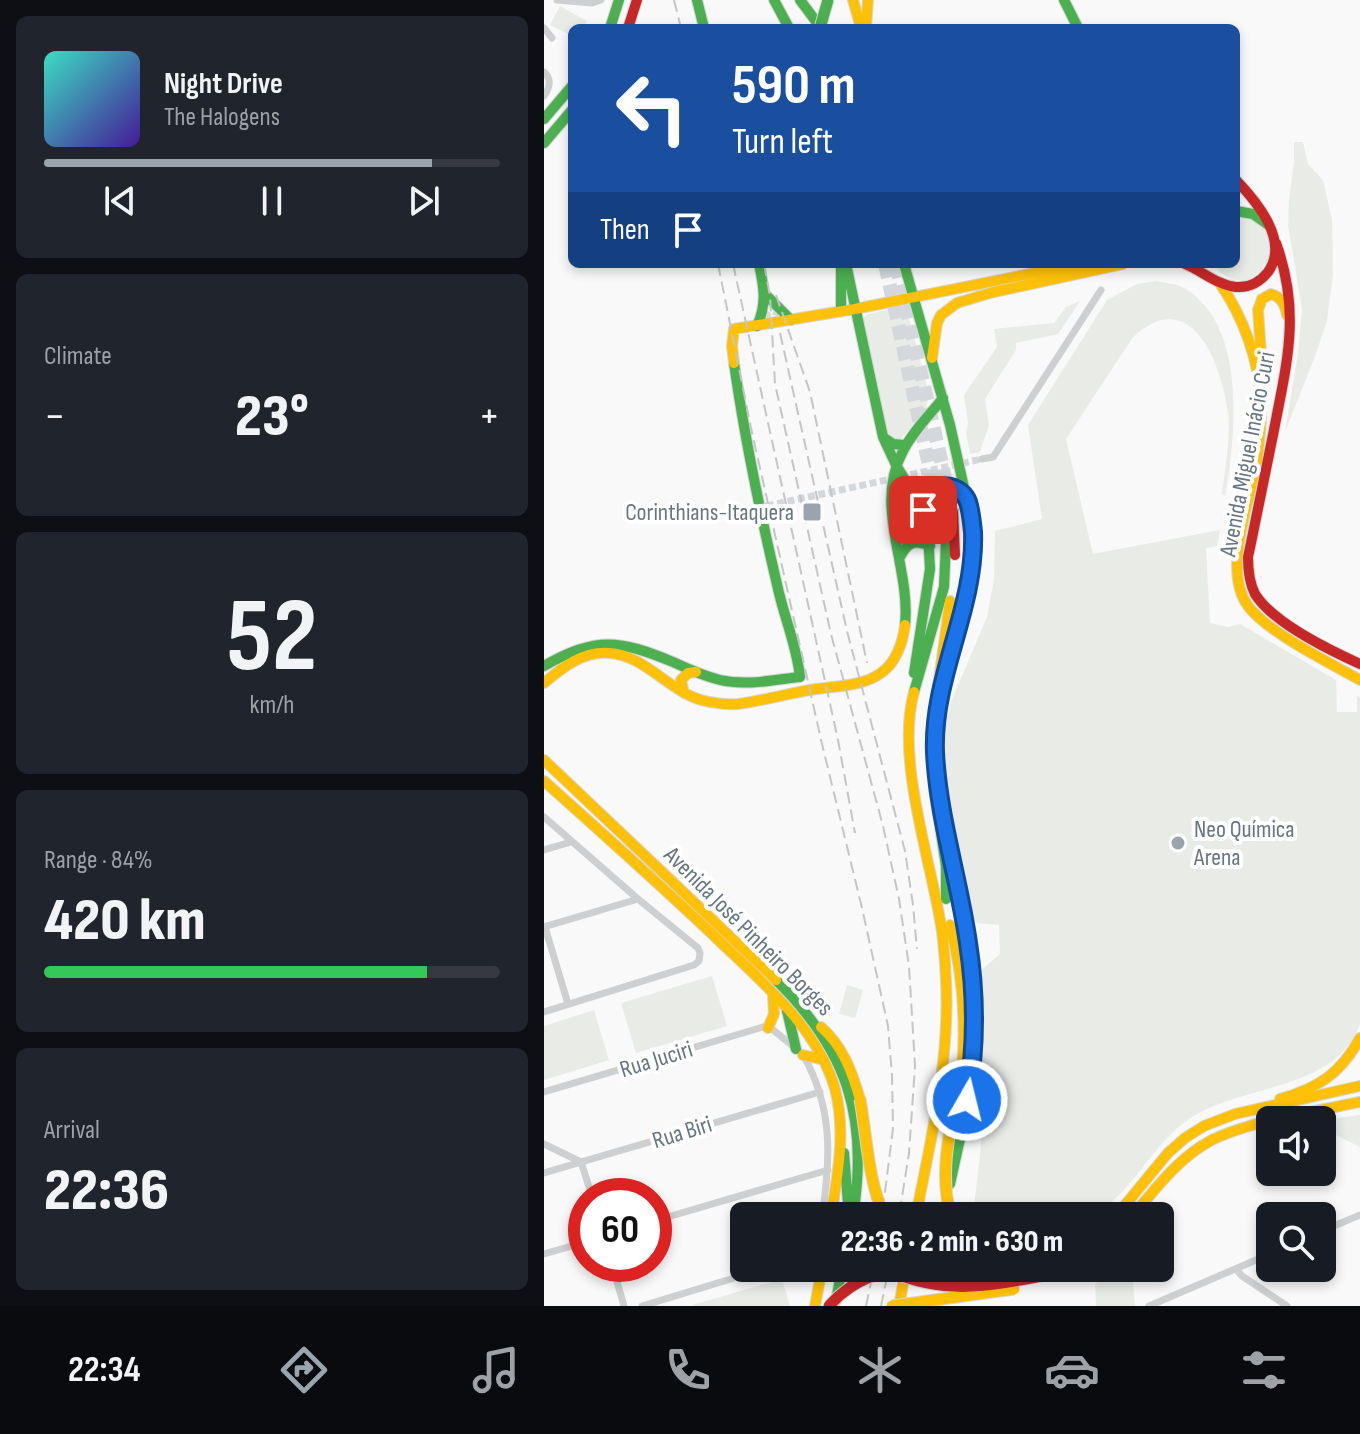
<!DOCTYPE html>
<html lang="en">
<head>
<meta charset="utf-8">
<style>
	:root { --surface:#171b24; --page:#20242c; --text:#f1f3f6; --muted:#9ea1a6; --line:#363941; --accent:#99a4ac }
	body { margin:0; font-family:"Sofia Sans Condensed",sans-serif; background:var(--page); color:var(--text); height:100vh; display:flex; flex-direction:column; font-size:30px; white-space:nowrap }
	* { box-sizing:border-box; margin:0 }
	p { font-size:26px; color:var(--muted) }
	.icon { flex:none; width:44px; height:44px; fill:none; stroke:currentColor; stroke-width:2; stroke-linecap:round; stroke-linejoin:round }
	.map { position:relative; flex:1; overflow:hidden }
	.side { display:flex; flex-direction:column; gap:16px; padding:16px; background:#0d0f14; width:544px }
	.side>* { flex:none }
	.guide { position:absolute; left:24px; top:24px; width:672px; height:244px; border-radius:12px; box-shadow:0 4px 12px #0003; background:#1a4fa0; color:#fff; overflow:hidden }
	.buttons { position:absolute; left:712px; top:1106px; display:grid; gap:16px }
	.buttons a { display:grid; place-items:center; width:80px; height:80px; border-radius:12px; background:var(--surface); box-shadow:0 4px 12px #0003; font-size:40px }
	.speed { position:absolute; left:24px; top:1178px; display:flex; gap:16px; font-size:40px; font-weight:700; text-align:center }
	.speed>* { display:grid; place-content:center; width:104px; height:104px; border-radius:50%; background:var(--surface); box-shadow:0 4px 12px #0003; line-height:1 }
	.speed .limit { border:12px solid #d22; background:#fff; color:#111 }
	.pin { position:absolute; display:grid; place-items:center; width:68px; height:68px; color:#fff; margin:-34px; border-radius:16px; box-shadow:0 4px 12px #0006 }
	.me { position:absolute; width:88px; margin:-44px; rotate:8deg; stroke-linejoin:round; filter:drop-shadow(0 0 6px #0008) }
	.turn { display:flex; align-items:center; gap:28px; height:168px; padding:0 32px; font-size:36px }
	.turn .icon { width:104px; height:104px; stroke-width:2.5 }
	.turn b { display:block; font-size:56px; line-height:68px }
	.then { display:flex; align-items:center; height:76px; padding:0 32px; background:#0003; gap:16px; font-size:30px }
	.big { font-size:60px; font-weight:800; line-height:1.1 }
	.side .widget { flex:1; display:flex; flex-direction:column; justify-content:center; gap:12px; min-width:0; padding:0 28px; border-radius:12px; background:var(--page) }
	.side .dial { align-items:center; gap:0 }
	.dial b { font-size:104px; line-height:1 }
	.song { display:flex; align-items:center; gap:24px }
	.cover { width:96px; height:96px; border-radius:12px; background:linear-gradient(135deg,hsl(170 70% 55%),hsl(260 70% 35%)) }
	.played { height:8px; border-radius:4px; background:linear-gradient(90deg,var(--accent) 85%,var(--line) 85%) }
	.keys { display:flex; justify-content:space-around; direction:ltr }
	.heat { display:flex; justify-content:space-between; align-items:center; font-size:44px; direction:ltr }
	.charge { height:12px; border-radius:6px; background:linear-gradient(90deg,#34c759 84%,var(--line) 0) }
	.trip { position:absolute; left:186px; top:1202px; width:444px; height:80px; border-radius:12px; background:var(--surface); box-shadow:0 4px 12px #0003; font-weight:800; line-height:80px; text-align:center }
	.tab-bar { display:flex; height:128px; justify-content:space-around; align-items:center; background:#090b0e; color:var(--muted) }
	.tab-bar .icon { width:56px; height:56px }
	.tab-bar .active { color:var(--accent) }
	.tab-bar b { font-size:36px; color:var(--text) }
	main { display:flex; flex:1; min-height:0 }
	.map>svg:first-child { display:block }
</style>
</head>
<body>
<main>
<section class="side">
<div class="widget">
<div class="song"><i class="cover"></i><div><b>Night Drive</b><p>The Halogens</p></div></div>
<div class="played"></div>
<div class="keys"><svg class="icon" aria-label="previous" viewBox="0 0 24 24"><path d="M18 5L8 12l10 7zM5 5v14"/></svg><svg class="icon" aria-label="pause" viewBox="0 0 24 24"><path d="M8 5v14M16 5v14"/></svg><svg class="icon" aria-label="next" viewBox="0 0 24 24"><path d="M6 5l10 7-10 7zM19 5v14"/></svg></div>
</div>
<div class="widget"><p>Climate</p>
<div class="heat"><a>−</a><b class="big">23°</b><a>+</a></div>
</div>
<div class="widget dial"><b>52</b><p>km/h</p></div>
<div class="widget"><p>Range · 84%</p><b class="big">420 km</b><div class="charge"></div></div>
<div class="widget"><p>Arrival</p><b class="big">22:36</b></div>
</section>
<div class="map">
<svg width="816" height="1306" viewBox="0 0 816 1306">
	<rect width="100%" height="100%" fill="#f9f9f9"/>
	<path fill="#e8ebe6" d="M16 6 43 21 39 28H28V36L6 25Z
		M750 142H759L764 164 779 180 788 220 789 274 783 321 770 359 741 432 754 354 758 310 744 225 745 200 750 162Z
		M692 217C763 217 711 320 669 264H692Z
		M612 281C620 283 629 283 636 286 704 320 692 435 681 496L678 494C681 468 687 439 684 413 678 365 648 283 589 337L522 439 549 554 676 530 673 546 662 548 666 623 684 627 696 624 792 680 793 712H813V696L816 697V1024C792 1089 707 1084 655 1113 621 1131 604 1164 579 1191 570 1200 561 1208 551 1216H429L436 1155 439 1113 433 1086 435 972 456 954 455 925 433 923 422 910 403 814 399 769V732L407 702 443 617 450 579 451 531 498 519 484 425 563 300 593 284Z
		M536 301 514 334 472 343V350L441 399 445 425 436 452 426 454 422 433 424 423 420 395 453 347 450 329 510 323 522 307Z
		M354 307 360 308 364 314 385 394 382 409 357 439H351L343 435 319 318 322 315Z
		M168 976 183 1026 92 1053 77 1003Z
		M303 985 319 990 311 1018 295 1014Z
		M50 1010 65 1060 0 1080V1026Z
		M816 1115V1147L778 1128V1120Z
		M573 1268H588L591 1306H552L551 1284Z
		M238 1279 246 1306H149L148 1305Z"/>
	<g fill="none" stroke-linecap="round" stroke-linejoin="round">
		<path stroke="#d4d8dc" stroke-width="7" stroke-dasharray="7 3.5" stroke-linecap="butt" d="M223 506 438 459"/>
		<path stroke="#d4d8dc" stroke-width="10" stroke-dasharray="10 5" stroke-linecap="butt" d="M219 313 224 318 233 316 235 310"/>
		<path stroke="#d4d8dc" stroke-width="14" stroke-dasharray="14 7" stroke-linecap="butt" d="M341 264 395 511
			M352 264 409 512"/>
		<defs>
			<path id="fast" d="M153 0 160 28
				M230 0 245 28
				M256 0 277 28
				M520 0 534 28
				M66 28 75 0
				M0 119 28 86
				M0 143 28 110
				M692 211 709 214 723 224
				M302 264 339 437 352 465 371 496 384 532 386 569 370 673
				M360 264 406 425 429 528V553L426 578 401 678
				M297 265V311
				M223 296 247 320
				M213 326C223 304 220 287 215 264
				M340 438 349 444 360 445
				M356 557C364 542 370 539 386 546
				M361 625C367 568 330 507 358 453 368 432 385 416 399 398
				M0 666C51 636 76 640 129 662 144 669 160 676 176 680 202 686 229 680 256 677 253 648 242 622 235 593 217 517 201 441 190 363
				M370 692 400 587 402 542 395 511
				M391 753 390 787 402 866V899
				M406 849C420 917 434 987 429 1057 426 1100 415 1142 406 1184
				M232 980C303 1050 325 1117 309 1216
				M243 1011 252 1049
				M300 1153 305 1216
				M497 1276 516 1268
				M292 1301 298 1268"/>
			<path id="slow" d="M309 0 317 28
				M322 27 324 0
				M675 282C699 316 715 360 717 402 718 418 716 435 714 451 710 495 676 567 704 606 723 632 786 663 816 680
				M388 358 393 323 397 315 413 303 446 293 579 264
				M190 363 188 346 190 329 311 309 535 264
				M719 383 714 310 718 299 727 294C738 297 741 305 743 315
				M0 683C19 667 39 651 65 653 100 655 124 690 157 700 169 703 182 705 194 704 218 701 242 694 266 690 289 686 318 687 337 673 352 663 359 642 361 625
				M370 692C352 757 385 855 396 920 400 940 401 961 402 981 406 1061 387 1138 372 1216
				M140 693 137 680 144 673 152 672
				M394 709V687L406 601
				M0 760 232 980
				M0 781C56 831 112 881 167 933 213 978 273 1025 291 1089 302 1130 294 1174 287 1216
				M406 925C419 973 422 1021 418 1071
				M277 1027C299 1046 308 1072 316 1099
				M224 1028 230 1014 229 996
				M259 1055 280 1060
				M736 1099C775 1088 797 1073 816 1038
				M728 1120 816 1102
				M572 1216 624 1153 641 1138 660 1126 691 1114 816 1086
				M588 1216C612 1189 633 1159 666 1141 685 1131 706 1126 726 1120
				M271 1306 278 1268
				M355 1306 362 1268"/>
			<path id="jam" d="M84 28 93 0
				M732 243C757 312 743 362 730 430 721 473 713 515 704 557 704 570 705 582 711 594 729 623 785 650 816 664
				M641 264C658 271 673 285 692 287 705 288 716 282 724 272 746 241 713 202 692 180
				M409 512 411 555
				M379 513 384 495 395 486 409 488 424 499
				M392 761 391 743 396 703"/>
		</defs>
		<use href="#fast" stroke="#d5d6d7" stroke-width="12"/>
		<use href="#slow" stroke="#d5d6d7" stroke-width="12"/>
		<use href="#jam" stroke="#d5d6d7" stroke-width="12"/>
		<path stroke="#cecfd0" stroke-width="7" d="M13 0 48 3 57 0
			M0 28 8 38
			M0 72C8 79 6 88 0 96
			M438 459 449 457 455 448 557 290
			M0 817 94 899 154 948 156 953 155 961 150 965 0 1012
			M0 850 27 842
			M0 927 94 899
			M1 927 24 1004
			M259 1055C289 1107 287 1158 278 1216
			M0 1092 219 1027 228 1029 250 1047
			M0 1144 37 1162 48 1196
			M0 1173 276 1092
			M110 1221 284 1170
			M778 1231 816 1215
			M0 1254 42 1242
			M68 1264 80 1306
			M692 1269 698 1276 743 1306
			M98 1306 223 1268
			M605 1306 726 1254"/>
		<use href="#fast" stroke="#4caf50" stroke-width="10"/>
		<use href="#slow" stroke="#ffc107" stroke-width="10"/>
		<use href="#jam" stroke="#c62828" stroke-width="10"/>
		<path stroke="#c3c5c6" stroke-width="2" stroke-dasharray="12 6" stroke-linecap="butt" d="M130 0 137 28
			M174 264 207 428 278 744 318 908 344 1026 348 1076 349 1128 338 1216
			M189 264 294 740 311 833
			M220 264 226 296 231 384 287 634 339 826 355 899 365 966 371 1066 365 1153 355 1216
			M232 295 266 392 323 663
			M236 333 303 631 361 851 369 905 373 949
			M322 1306 330 1268
			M337 1306 345 1268"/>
		<defs>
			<path id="fast-bridge" d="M276 28 284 0"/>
			<path id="slow-bridge" d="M316 1099C323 1138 324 1179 340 1216
				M407 1216C393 1169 409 1118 418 1071
				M348 1306 470 1289"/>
			<path id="jam-bridge" d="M348 1272C399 1294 444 1287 497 1276
				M285 1306C310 1278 343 1267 380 1270 390 1271 400 1273 411 1274 434 1276 457 1272 479 1268"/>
		</defs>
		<use href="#fast-bridge" stroke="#d5d6d7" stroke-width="13" stroke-linecap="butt"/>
		<use href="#slow-bridge" stroke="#d5d6d7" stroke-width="13" stroke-linecap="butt"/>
		<use href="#jam-bridge" stroke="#d5d6d7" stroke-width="13" stroke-linecap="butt"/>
		<path stroke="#cecfd0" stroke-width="7" d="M215 508 223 506"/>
		<use href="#fast-bridge" stroke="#4caf50" stroke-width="11"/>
		<use href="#slow-bridge" stroke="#ffc107" stroke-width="11"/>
		<use href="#jam-bridge" stroke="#c62828" stroke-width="11"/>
	</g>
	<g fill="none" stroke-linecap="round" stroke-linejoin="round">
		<defs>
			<path id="route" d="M379 510C380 504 381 498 385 493 396 480 419 487 424 502 427 511 428 523 429 532 432 608 388 676 391 752 394 817 415 879 424 943 432 995 432 1049 423 1100"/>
		</defs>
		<use href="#route" stroke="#114b97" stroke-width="20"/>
		<use href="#route" stroke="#1a73e8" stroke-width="14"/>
	</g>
	<g fill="#99a4ac" stroke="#fff" stroke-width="3">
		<rect x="258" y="502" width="20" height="20" rx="4"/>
		<circle cx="634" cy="843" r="8"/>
	</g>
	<g text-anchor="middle" stroke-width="8" stroke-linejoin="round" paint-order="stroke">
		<g font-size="24" fill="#657683" stroke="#fff">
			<text transform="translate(703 454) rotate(-79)" y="8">Avenida Miguel Inácio Curi</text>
			<text transform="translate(205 931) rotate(45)" y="8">Avenida José Pinheiro Borges</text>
			<text transform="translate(112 1059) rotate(-17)" y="8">Rua Juciri</text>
			<text transform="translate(138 1132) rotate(-17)" y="8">Rua Biri</text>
		</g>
		<g font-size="24" fill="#657683" stroke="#fff" text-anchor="end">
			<text x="250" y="520">Corinthians-Itaquera</text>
			<text x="650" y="837" text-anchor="start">Neo Química<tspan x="650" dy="28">Arena</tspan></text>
		</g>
	</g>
</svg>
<div class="buttons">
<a><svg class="icon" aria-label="sound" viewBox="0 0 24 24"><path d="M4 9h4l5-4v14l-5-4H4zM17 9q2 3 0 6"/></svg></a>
<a><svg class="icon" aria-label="search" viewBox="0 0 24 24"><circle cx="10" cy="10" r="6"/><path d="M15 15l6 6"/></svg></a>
</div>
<div class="speed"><div class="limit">60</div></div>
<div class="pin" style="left:379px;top:510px;background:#d93025"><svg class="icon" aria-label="arrive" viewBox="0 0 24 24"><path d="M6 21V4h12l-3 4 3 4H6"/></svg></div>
<svg class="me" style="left:423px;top:1100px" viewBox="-20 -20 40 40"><circle r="17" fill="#1a73e8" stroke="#fff" stroke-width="3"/><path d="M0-11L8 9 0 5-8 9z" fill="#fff"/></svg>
<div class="trip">22:36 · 2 min · 630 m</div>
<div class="guide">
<div class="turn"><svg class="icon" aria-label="left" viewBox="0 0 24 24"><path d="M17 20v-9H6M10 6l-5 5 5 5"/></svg><div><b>590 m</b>Turn left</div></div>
<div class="then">Then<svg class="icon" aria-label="arrive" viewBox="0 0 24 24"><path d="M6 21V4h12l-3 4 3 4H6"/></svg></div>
</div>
</div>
</main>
<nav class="tab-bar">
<b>22:34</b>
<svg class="icon active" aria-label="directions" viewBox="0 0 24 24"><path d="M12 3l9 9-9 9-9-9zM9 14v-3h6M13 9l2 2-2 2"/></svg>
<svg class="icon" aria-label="music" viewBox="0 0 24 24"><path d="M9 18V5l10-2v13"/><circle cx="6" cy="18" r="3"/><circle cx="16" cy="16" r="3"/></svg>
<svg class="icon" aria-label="phone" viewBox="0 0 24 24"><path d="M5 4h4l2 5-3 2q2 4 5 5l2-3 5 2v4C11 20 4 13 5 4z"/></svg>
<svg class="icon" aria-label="climate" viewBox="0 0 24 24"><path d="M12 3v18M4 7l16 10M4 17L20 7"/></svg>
<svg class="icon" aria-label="car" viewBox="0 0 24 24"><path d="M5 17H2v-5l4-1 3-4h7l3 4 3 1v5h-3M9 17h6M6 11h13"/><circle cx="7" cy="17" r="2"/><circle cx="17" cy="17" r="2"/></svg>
<svg class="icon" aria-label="filters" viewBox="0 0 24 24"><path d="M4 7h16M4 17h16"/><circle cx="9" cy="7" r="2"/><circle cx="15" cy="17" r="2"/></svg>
</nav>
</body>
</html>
